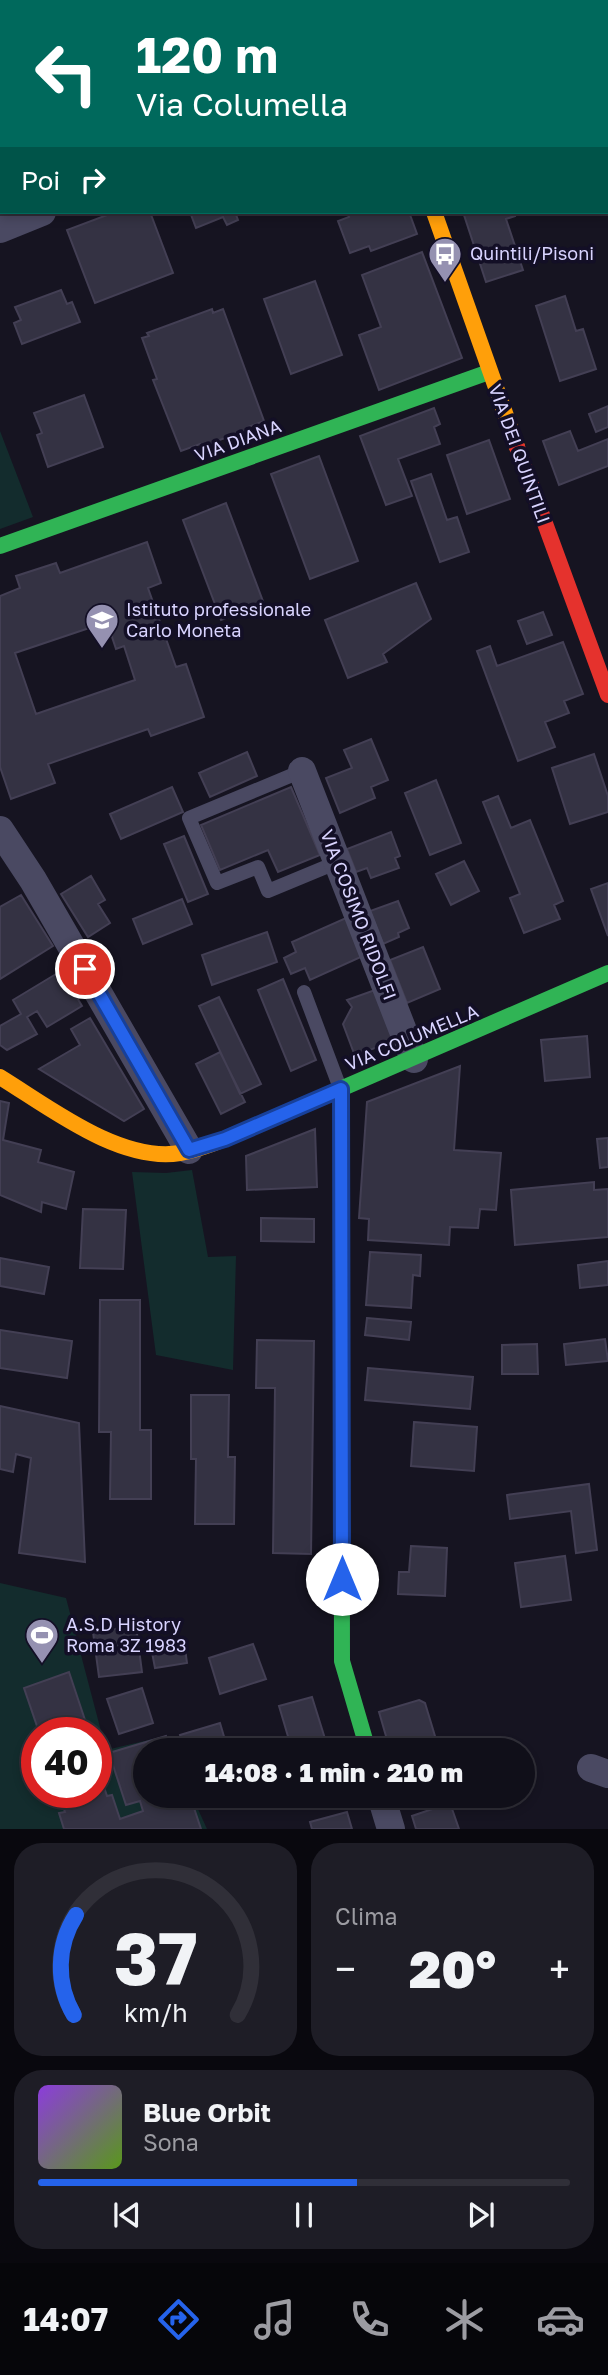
<!DOCTYPE html>
<html lang="it">
<head>
<meta charset="utf-8">
<style>
	:root { --surface:#100f19; --page:#1e1d26; --text:#f1f3f6; --muted:#9c9ca2; --line:#302f38; --accent:#2563eb }
	body { margin:0; font-family:"Golos Text",sans-serif; background:var(--page); color:var(--text); height:100vh; display:flex; flex-direction:column; font-size:26px; white-space:nowrap }
	* { box-sizing:border-box; margin:0 }
	p { font-size:23px; color:var(--muted) }
	.icon { flex:none; width:38px; height:38px; fill:none; stroke:currentColor; stroke-width:2; stroke-linecap:round; stroke-linejoin:round }
	.map { position:relative; height:1829px; overflow:hidden }
	.details { display:flex; flex-direction:column; gap:14px; padding:14px; background:#09080e; flex:1 }
	.details>* { flex:none }
	.hud { position:absolute; left:0px; top:0px; width:609px; height:214px; box-shadow:0 4px 10px #0003,0 0 0 2px var(--line); background:#00695c; color:#fff; overflow:hidden }
	.speed { position:absolute; left:21px; top:1717px; display:flex; gap:14px; font-size:35px; font-weight:700; text-align:center }
	.speed>* { display:grid; place-content:center; width:91px; height:91px; border-radius:50%; background:var(--surface); box-shadow:0 4px 10px #0003,0 0 0 2px var(--line); line-height:1 }
	.speed .limit { border:10px solid #d22; background:#fff; color:#111 }
	.pin { position:absolute; display:grid; place-items:center; width:60px; height:60px; color:#fff; margin:-30px; border:4px solid #fff; border-radius:50%; box-shadow:0 2px 7px #0007 }
	.me { position:absolute; width:77px; margin:-38px; rotate:0deg; stroke-linejoin:round; filter:drop-shadow(0 0 5px #0008) }
	.turn { display:flex; align-items:center; gap:24px; height:147px; padding:0 21px; font-size:32px }
	.turn .icon { width:91px; height:91px; stroke-width:2.5 }
	.turn b { display:block; font-size:49px; line-height:60px }
	.then { display:flex; align-items:center; height:66px; padding:0 21px; background:#0003; gap:14px; font-size:26px }
	.big { font-size:52px; font-weight:800; line-height:1.1 }
	.details .tile { flex:1; display:flex; flex-direction:column; justify-content:center; gap:10px; min-width:0; padding:0 24px; border-radius:28px; background:var(--page) }
	.details .dial { align-items:center; gap:0 }
	.dial svg { height:182px; overflow:visible; fill:none; stroke:var(--line); stroke-width:7; stroke-linecap:round; text-anchor:middle }
	.dial text { fill:var(--text); stroke:none }
	.song { display:flex; align-items:center; gap:21px }
	.cover { width:84px; height:84px; border-radius:10px; background:linear-gradient(135deg,hsl(270 70% 55%),hsl(90 70% 35%)) }
	.played { height:7px; border-radius:4px; background:linear-gradient(90deg,var(--accent) 60%,var(--line) 60%) }
	.keys { display:flex; justify-content:space-around; direction:ltr }
	.heat { display:flex; justify-content:space-between; align-items:center; font-size:38px; direction:ltr }
	.details .tiles { flex:1; display:grid; gap:14px; grid-template-columns:1fr 1fr }
	.tile:last-child { grid-column:span 2 }
	.trip { position:absolute; left:133px; top:1738px; width:402px; height:70px; border-radius:35px; background:var(--surface); box-shadow:0 4px 10px #0003,0 0 0 2px var(--line); font-weight:800; line-height:70px; text-align:center }
	.menu { display:flex; height:112px; justify-content:space-around; align-items:center; background:#06060a; color:var(--muted) }
	.menu .icon { width:49px; height:49px }
	.menu .active { color:var(--accent) }
	.menu b { font-size:32px; color:var(--text) }
	.map>svg:first-child { display:block }
</style>
</head>
<body>
<div class="map">
<svg width="608" height="1829" viewBox="0 0 608 1829">
	<rect width="100%" height="100%" fill="#161421"/>
	<path fill="#132c2d" fill-rule="evenodd" d="M0 431 33 517 0 529Z
		M192 1170 208 1257 236 1256 233 1370 156 1355 132 1172 166 1173Z
		M0 1583 66 1598 106 1750 166 1736 172 1750H145V1796H192L207 1829H0ZM37 1732H96V1792H37Z"/>
	<path fill="#343243" stroke="#433f54" stroke-width="2" fill-rule="evenodd" d="M232 0H284L285 2H232Z
		M115 212H150L173 273 95 303 67 230Z
		M190 212H235L238 220 227 225 223 217 196 228Z
		M347 212H409L417 234 371 251 369 246 350 253 338 221 349 217Z
		M463 212H514L515 216 506 219 523 270 486 282Z
		M422 252 462 358 379 390 359 335 381 327 362 275Z
		M315 281 342 355 291 374 264 299Z
		M61 290 67 304 72 302 80 322 22 344 14 323 21 320 15 307Z
		M565 296 576 331 583 329 596 369 560 381 536 306Z
		M212 309 213 313 223 309 264 421 248 427 249 429 201 447 200 444 181 451 153 380 157 379 142 338 149 336 147 333Z
		M84 395 103 447 48 467 37 435 42 433 34 413Z
		M608 406V427L596 432 589 414Z
		M434 408 440 424 434 427 440 444 398 459 412 496 386 505 360 436Z
		M570 431 578 451 608 439V466L559 485 543 441Z
		M489 440 510 499 467 514 447 455Z
		M319 456 358 561 310 579 271 474Z
		M431 474 447 520 457 517 469 552 440 562 411 481Z
		M226 503 264 604 221 620 183 520Z
		M147 542 161 583 148 588 176 667 186 664 204 717 151 736 148 729 48 764 55 783 11 799 0 767V596L20 588 16 576 56 563 60 573ZM107 622 116 649 124 646 135 680 36 714 15 653Z
		M416 583 431 619 383 654 387 662 348 678 325 620Z
		M543 612 552 635 527 644 518 621Z
		M563 642 583 694 564 701 569 713 545 722 555 747 518 761 477 651 490 646 497 666Z
		M371 739 388 780 371 787 375 798 340 813 326 778 352 768 344 750Z
		M247 752 257 776 210 797 199 773Z
		M594 754 608 796V812L570 824 552 768Z
		M436 780 461 843 430 855 405 793Z
		M172 787 183 812 121 839 110 814Z
		M291 787 320 855 278 872 268 850 220 870 201 825Z
		M498 796 511 828 530 820 563 901 554 905 560 919 524 933 510 898 520 894 483 802Z
		M391 832 400 856 395 858 399 868 371 878 367 868 356 872 347 849Z
		M184 836 208 894 188 902 164 844Z
		M464 861 479 891 451 905 436 874Z
		M91 876 105 900 98 904 110 923 88 937 61 894Z
		M608 883V936L591 889Z
		M21 895 53 946 0 979V907Z
		M182 899 192 924 143 944 133 919Z
		M398 901 409 928 398 933 399 937 383 944 370 911Z
		M346 918 363 956 310 980 305 968 291 974 284 958 296 952 292 942Z
		M267 932 277 962 212 985 202 955Z
		M423 947 440 989 407 1003 390 960Z
		M61 971 82 1006 47 1027 37 1011 27 1017 37 1034 7 1050 0 1045V1026L21 1014 13 1000Z
		M283 979 316 1060 291 1071 258 990Z
		M375 990 395 1040 355 1056 343 1024 352 1007 347 1000Z
		M219 997 261 1084 240 1094 199 1006Z
		M90 1018 144 1109 124 1121 39 1069 80 1045 71 1029Z
		M587 1036 590 1077 545 1081 541 1040Z
		M220 1052 245 1102 221 1114 196 1064Z
		M460 1066 454 1150 501 1153 496 1210 480 1209 478 1228 450 1227 449 1245 368 1240 369 1219 359 1218 367 1102Z
		M0 1101 9 1103 3 1140 41 1150 38 1162 74 1172 66 1209 42 1202 41 1212 0 1195Z
		M315 1129 317 1187 247 1190 246 1156Z
		M608 1138V1167L600 1168 597 1139Z
		M594 1182V1190L608 1189V1237L515 1245 511 1190Z
		M83 1209 126 1210 123 1269 80 1268Z
		M261 1218 314 1219V1242L261 1241Z
		M370 1252 421 1255 420 1276 413 1275 411 1308 366 1305Z
		M0 1258 49 1267 44 1294 0 1286Z
		M608 1261V1285L580 1288 578 1265Z
		M100 1300H140V1430H151V1499H110L111 1432H99Z
		M367 1318 411 1322 409 1340 365 1335Z
		M0 1330 72 1341 67 1378 0 1368Z
		M605 1339 608 1361 566 1365 564 1344Z
		M257 1340 314 1341 311 1554 273 1553 275 1388H256Z
		M537 1344 538 1374H502V1345Z
		M368 1368 473 1377 470 1409 365 1400Z
		M191 1395H229L228 1457H235L234 1524H195L196 1459H191Z
		M0 1406 79 1423 85 1562 19 1553 31 1458 16 1454 13 1472 0 1469Z
		M414 1422 477 1427 474 1471 411 1466Z
		M589 1484 597 1550 576 1553 571 1511 510 1519 507 1495Z
		M411 1546 447 1548 445 1596 398 1594 399 1572H409Z
		M565 1556 571 1600 521 1607 515 1563Z
		M136 1626 142 1672 99 1677 93 1632Z
		M184 1641 187 1663 155 1668 151 1647Z
		M253 1644 266 1679 220 1694 209 1658Z
		M69 1672 89 1732H39L24 1688Z
		M142 1688 153 1723 119 1734 107 1699Z
		M312 1697 327 1745 311 1750H292L279 1706Z
		M419 1700 425 1703 438 1746 431 1750H390L379 1712Z
		M220 1723 228 1750H184L180 1735Z
		M166 1736 171 1750H145V1796H190L201 1829H64L59 1813 65 1812 58 1792H96V1763L107 1796 112 1795 120 1819 143 1811 140 1801 126 1805 109 1753Z
		M246 1796H265L267 1804 248 1808Z
		M450 1803 459 1829H416L412 1816Z
		M347 1812 352 1829H312L310 1822Z"/>
	<g fill="none" stroke-linecap="round" stroke-linejoin="round">
		<path stroke="#4a4962" stroke-width="14" d="M302 771 189 818 217 883 258 867 268 891 338 862
			M304 992 340 1088"/>
		<path stroke="#4a4962" stroke-width="28" d="M358 0 359 2
			M607 127H608
			M0 229 42 212
			M302 771 414 1059
			M0 830 33 880 189 1150
			M591 1768 608 1774
			M381 1796 391 1829"/>
		<path stroke="#30b455" stroke-width="16" d="M0 546 489 372
			M341 1089 342 1661 368 1750
			M246 1130 608 973"/>
		<path stroke="#ff9f0a" stroke-width="16" d="M434 212 517 447
			M0 1077C49 1107 120 1163 180 1153 202 1149 225 1139 246 1130"/>
		<path stroke="#e5322d" stroke-width="16" d="M517 447 608 695"/>
	</g>
	<g fill="none" stroke-linecap="round" stroke-linejoin="round">
		<defs>
			<path id="route" d="M85 969 189 1150 225 1139 341 1089 342 1579"/>
		</defs>
		<use href="#route" stroke="#184099" stroke-width="18"/>
		<use href="#route" stroke="#2563eb" stroke-width="12"/>
	</g>
	<defs>
		<symbol id="bus-pin" viewBox="-11 -11 22 30"><path d="M0 17L-7.5 6A9.5 9.5 0 1 1 7.5 6Z" fill="#9591b1" stroke="#130f26"/><path d="M-5-6H5V4H4V6H2V4H-2V6H-4V4H-5ZM-3.5-4V0h7V-4ZM-3.5 1.2v1.5H-2V1.2ZM2 1.2v1.5H3.5V1.2Z" fill="#fff"/></symbol>
		<symbol id="school-pin" viewBox="-11 -11 22 30"><path d="M0 17L-7.5 6A9.5 9.5 0 1 1 7.5 6Z" fill="#9591b1" stroke="#130f26"/><path d="M0-5L7-2L0 1L-7-2ZM-4 1L0 2.5L4 1V4Q0 6-4 4Z" fill="#fff"/></symbol>
		<symbol id="stadium-pin" viewBox="-11 -11 22 30"><path d="M0 17L-7.5 6A9.5 9.5 0 1 1 7.5 6Z" fill="#9591b1" stroke="#130f26"/><path d="M0-5a6.5 5 0 1 0 0 10a6.5 5 0 1 0 0-10ZM-3.5-1.8h7v3.6h-7Z" fill="#fff"/></symbol>
	</defs>
	<g fill-rule="evenodd">
		<use href="#bus-pin" x="426" y="235" width="38" height="52"/>
		<use href="#school-pin" x="83" y="601" width="38" height="52"/>
		<use href="#stadium-pin" x="23" y="1616" width="38" height="52"/>
	</g>
	<g text-anchor="middle" stroke-width="7" stroke-linejoin="round" paint-order="stroke">
		<g font-size="18" fill="#d9d4ff" stroke="#130f26" text-anchor="start">
			<text x="470" y="260">Quintili/Pisoni</text>
			<text x="126" y="616">Istituto professionale<tspan x="126" dy="21">Carlo Moneta</tspan></text>
			<text x="66" y="1631">A.S.D History<tspan x="66" dy="21">Roma 3Z 1983</tspan></text>
		</g>
		<g font-size="18" fill="#d9d4ff" stroke="#130f26">
			<text transform="translate(238 441) rotate(-20)" y="6">VIA DIANA</text>
			<text transform="translate(519 454) rotate(70)" y="6">VIA DEI QUINTILI</text>
			<text transform="translate(358 915) rotate(69)" y="6">VIA COSIMO RIDOLFI</text>
			<text transform="translate(412 1038) rotate(-23)" y="6">VIA COLUMELLA</text>
		</g>
	</g>
</svg>
<div class="speed"><div class="limit">40</div></div>
<div class="pin" style="left:85px;top:969px;background:#d93025"><svg class="icon" aria-label="arrive" viewBox="0 0 24 24"><path d="M6 21V4h12l-3 4 3 4H6"/></svg></div>
<svg class="me" style="left:342px;top:1579px" viewBox="-20 -20 40 40"><circle r="19" fill="#fff"/><path d="M0-13L10 11 0 6-10 11z" fill="#2563eb"/></svg>
<div class="trip">14:08 · 1 min · 210 m</div>
<div class="hud">
<div class="turn"><svg class="icon" aria-label="left" viewBox="0 0 24 24"><path d="M17 20v-9H6M10 6l-5 5 5 5"/></svg><div><b>120 m</b>Via Columella</div></div>
<div class="then">Poi<svg class="icon" aria-label="right" viewBox="0 0 24 24"><path d="M7 20v-9h11M14 6l5 5-5 5"/></svg></div>
</div>
</div>
<section class="details">
<div class="tiles">
<div class="tile dial"><svg viewBox="0 0 100 80">
<path d="M14 69A42 42 0 1 1 86 69"/>
<path d="M14 69A42 42 0 0 1 15 25" stroke="#2563eb"/>
<text x="50" y="56" font-size="32" font-weight="700">37</text>
<text x="50" y="72" font-size="11">km/h</text>
</svg></div>
<div class="tile"><p>Clima</p>
<div class="heat"><a>−</a><b class="big">20°</b><a>+</a></div>
</div>
<div class="tile">
<div class="song"><i class="cover"></i><div><b>Blue Orbit</b><p>Sona</p></div></div>
<div class="played"></div>
<div class="keys"><svg class="icon" aria-label="previous" viewBox="0 0 24 24"><path d="M18 5L8 12l10 7zM5 5v14"/></svg><svg class="icon" aria-label="pause" viewBox="0 0 24 24"><path d="M8 5v14M16 5v14"/></svg><svg class="icon" aria-label="next" viewBox="0 0 24 24"><path d="M6 5l10 7-10 7zM19 5v14"/></svg></div>
</div>
</div>
</section>
<nav class="menu">
<b>14:07</b>
<svg class="icon active" aria-label="directions" viewBox="0 0 24 24"><path d="M12 3l9 9-9 9-9-9zM9 14v-3h6M13 9l2 2-2 2"/></svg>
<svg class="icon" aria-label="music" viewBox="0 0 24 24"><path d="M9 18V5l10-2v13"/><circle cx="6" cy="18" r="3"/><circle cx="16" cy="16" r="3"/></svg>
<svg class="icon" aria-label="phone" viewBox="0 0 24 24"><path d="M5 4h4l2 5-3 2q2 4 5 5l2-3 5 2v4C11 20 4 13 5 4z"/></svg>
<svg class="icon" aria-label="climate" viewBox="0 0 24 24"><path d="M12 3v18M4 7l16 10M4 17L20 7"/></svg>
<svg class="icon" aria-label="car" viewBox="0 0 24 24"><path d="M5 17H2v-5l4-1 3-4h7l3 4 3 1v5h-3M9 17h6M6 11h13"/><circle cx="7" cy="17" r="2"/><circle cx="17" cy="17" r="2"/></svg>
</nav>
</body>
</html>
